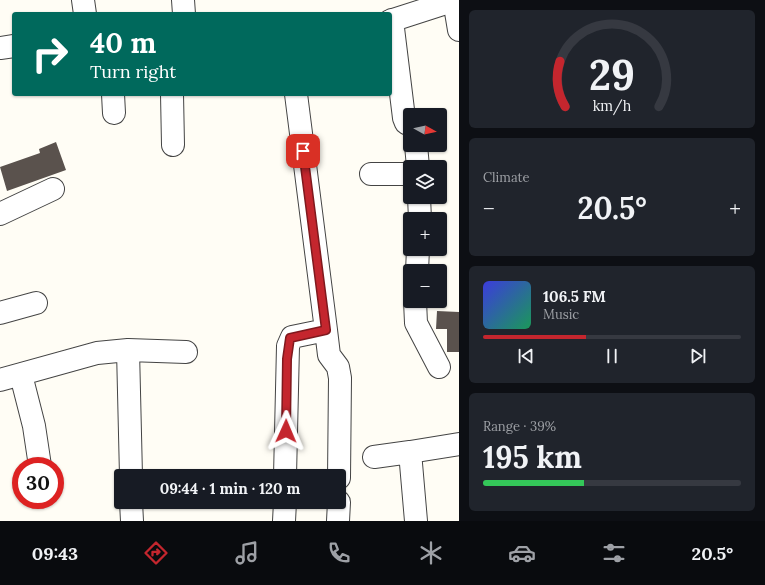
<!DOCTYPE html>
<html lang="en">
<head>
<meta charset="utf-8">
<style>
	:root { --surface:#171b24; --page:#20242c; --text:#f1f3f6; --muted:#9ea1a6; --line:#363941; --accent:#c4262e }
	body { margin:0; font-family:Lora,serif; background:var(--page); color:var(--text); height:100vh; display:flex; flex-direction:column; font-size:15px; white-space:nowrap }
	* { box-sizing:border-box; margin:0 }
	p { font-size:13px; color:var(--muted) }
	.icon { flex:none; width:22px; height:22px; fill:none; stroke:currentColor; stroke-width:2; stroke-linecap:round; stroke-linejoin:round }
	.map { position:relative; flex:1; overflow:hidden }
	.panel { display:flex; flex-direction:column; gap:10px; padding:10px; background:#0d0f14; width:306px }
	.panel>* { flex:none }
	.hud { position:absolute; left:12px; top:12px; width:380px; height:84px; border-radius:4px; box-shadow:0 1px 3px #0004; background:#00695c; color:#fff; overflow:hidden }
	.needle { width:26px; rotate:98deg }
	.controls { position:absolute; left:403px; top:108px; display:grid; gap:8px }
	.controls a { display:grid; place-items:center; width:44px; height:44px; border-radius:4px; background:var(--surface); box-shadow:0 1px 3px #0004; font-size:20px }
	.speed { position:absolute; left:12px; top:457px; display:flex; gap:8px; font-size:20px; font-weight:700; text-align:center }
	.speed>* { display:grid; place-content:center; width:52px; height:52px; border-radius:50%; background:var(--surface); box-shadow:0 1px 3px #0004; line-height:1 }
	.speed .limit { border:6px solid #d22; background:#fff; color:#111 }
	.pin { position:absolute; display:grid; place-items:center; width:34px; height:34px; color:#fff; margin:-17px; border-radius:8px; box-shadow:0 2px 6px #0006 }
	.me { position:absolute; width:44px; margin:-22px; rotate:1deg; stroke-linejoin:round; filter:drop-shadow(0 0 3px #0008) }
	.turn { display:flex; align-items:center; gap:14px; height:84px; padding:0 12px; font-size:18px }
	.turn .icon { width:52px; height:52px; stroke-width:2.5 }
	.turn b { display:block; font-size:28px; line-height:34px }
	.big { font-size:30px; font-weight:800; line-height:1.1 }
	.panel .widget { flex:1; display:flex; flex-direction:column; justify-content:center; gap:6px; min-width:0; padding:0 14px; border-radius:6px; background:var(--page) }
	.panel .dial { align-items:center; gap:0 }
	.dial svg { height:104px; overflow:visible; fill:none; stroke:var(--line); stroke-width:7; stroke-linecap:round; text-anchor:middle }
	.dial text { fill:var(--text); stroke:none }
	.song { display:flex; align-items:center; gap:12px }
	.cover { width:48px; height:48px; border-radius:6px; background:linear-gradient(135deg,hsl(240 70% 55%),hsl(150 70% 35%)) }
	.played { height:4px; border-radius:2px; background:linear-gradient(90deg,var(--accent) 40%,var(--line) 40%) }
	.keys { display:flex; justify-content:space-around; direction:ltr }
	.heat { display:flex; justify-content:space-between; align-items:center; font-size:22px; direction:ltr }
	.charge { height:6px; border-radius:3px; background:linear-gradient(90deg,#34c759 39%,var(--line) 0) }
	.trip { position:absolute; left:114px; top:469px; width:232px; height:40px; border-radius:4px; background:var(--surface); box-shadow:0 1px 3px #0004; font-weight:800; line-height:40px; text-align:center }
	.tabs { display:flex; height:64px; justify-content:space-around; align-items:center; background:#090b0e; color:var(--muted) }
	.tabs .icon { width:28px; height:28px }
	.tabs .on { color:var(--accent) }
	.tabs b { font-size:18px; color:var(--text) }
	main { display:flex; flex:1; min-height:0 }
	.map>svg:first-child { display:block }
</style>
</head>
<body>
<main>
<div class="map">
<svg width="459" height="521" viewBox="0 0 459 521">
	<rect width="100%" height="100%" fill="#fffdf5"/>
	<path fill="#5a524d" d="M56 142 66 170 7 191 0 167 40 153 39 149Z
		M437 311 459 312V352H447V329H436Z"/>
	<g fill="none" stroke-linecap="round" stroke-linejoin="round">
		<defs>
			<path id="minor" d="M83 0 85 14
				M183 0 184 14
				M454 0 459 30
				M392 20 404 118 406 123 410 125
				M390 21 455 0
				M0 48 14 46
				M113 94 114 113
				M172 94 173 145
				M416 145 418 167
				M371 174H410
				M419 197 420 219
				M0 214 53 189
				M417 271 418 249
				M415 301 416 323 439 367
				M0 313 36 303
				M326 330 329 355 338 367 340 378 339 478
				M128 350 131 476
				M21 375 34 426 40 466
				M0 380 97 353 128 350 186 352
				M374 457 410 452
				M285 476 288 346 292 337 326 330 296 94
				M131 502 132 521
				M284 521 285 502
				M338 521 339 502
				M416 521 410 452 459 444"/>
		</defs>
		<use href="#minor" stroke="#444" stroke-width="24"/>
		<use href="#minor" stroke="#fff" stroke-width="22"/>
	</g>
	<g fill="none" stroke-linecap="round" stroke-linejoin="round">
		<defs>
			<path id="route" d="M286 431 287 359 290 338 326 330 303 151"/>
		</defs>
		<use href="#route" stroke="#7f191e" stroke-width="10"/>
		<use href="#route" stroke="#c4262e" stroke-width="7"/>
	</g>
</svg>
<div class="controls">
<a><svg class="needle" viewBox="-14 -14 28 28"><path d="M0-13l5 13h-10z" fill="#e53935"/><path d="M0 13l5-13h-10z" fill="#9ea1a6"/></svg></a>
<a><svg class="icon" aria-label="layers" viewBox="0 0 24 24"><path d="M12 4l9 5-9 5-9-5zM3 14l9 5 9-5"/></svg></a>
<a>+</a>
<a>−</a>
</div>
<div class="speed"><div class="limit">30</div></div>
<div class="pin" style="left:303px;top:151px;background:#d93025"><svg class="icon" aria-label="arrive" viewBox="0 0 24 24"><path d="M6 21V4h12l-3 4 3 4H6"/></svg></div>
<svg class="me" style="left:286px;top:431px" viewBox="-20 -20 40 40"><path d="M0-17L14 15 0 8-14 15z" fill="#c4262e" stroke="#fff" stroke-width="4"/></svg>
<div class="trip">09:44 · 1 min · 120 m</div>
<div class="hud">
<div class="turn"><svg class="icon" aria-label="right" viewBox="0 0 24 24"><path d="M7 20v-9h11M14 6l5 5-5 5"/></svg><div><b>40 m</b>Turn right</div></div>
</div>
</div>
<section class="panel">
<div class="widget dial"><svg viewBox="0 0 100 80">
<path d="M14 69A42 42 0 1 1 86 69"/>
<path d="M14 69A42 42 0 0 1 10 34" stroke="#c4262e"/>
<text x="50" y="56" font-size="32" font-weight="700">29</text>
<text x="50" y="72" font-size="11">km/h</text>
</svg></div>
<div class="widget"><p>Climate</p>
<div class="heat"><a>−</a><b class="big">20.5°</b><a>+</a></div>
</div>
<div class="widget">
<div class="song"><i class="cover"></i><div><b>106.5 FM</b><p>Music</p></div></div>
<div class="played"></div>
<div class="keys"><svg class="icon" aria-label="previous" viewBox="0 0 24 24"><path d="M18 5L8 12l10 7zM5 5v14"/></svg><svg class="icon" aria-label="pause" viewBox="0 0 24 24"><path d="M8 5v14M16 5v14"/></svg><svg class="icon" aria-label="next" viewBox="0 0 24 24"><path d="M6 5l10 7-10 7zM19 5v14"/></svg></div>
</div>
<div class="widget"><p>Range · 39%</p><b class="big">195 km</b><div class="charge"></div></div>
</section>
</main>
<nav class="tabs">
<b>09:43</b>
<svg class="icon on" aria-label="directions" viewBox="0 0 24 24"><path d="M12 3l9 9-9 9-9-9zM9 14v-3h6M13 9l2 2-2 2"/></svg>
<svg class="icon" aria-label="music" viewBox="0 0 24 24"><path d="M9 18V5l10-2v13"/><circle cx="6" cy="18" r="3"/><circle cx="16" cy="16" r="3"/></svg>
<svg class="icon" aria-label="phone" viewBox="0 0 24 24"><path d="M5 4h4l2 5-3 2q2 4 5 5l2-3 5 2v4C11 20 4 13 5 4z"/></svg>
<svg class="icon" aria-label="climate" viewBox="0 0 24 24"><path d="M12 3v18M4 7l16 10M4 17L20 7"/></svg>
<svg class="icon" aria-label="car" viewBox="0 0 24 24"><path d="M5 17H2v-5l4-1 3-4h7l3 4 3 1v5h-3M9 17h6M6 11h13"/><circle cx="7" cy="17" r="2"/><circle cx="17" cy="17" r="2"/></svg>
<svg class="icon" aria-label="filters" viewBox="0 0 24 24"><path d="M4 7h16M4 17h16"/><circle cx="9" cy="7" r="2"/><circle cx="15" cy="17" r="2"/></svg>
<b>20.5°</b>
</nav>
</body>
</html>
